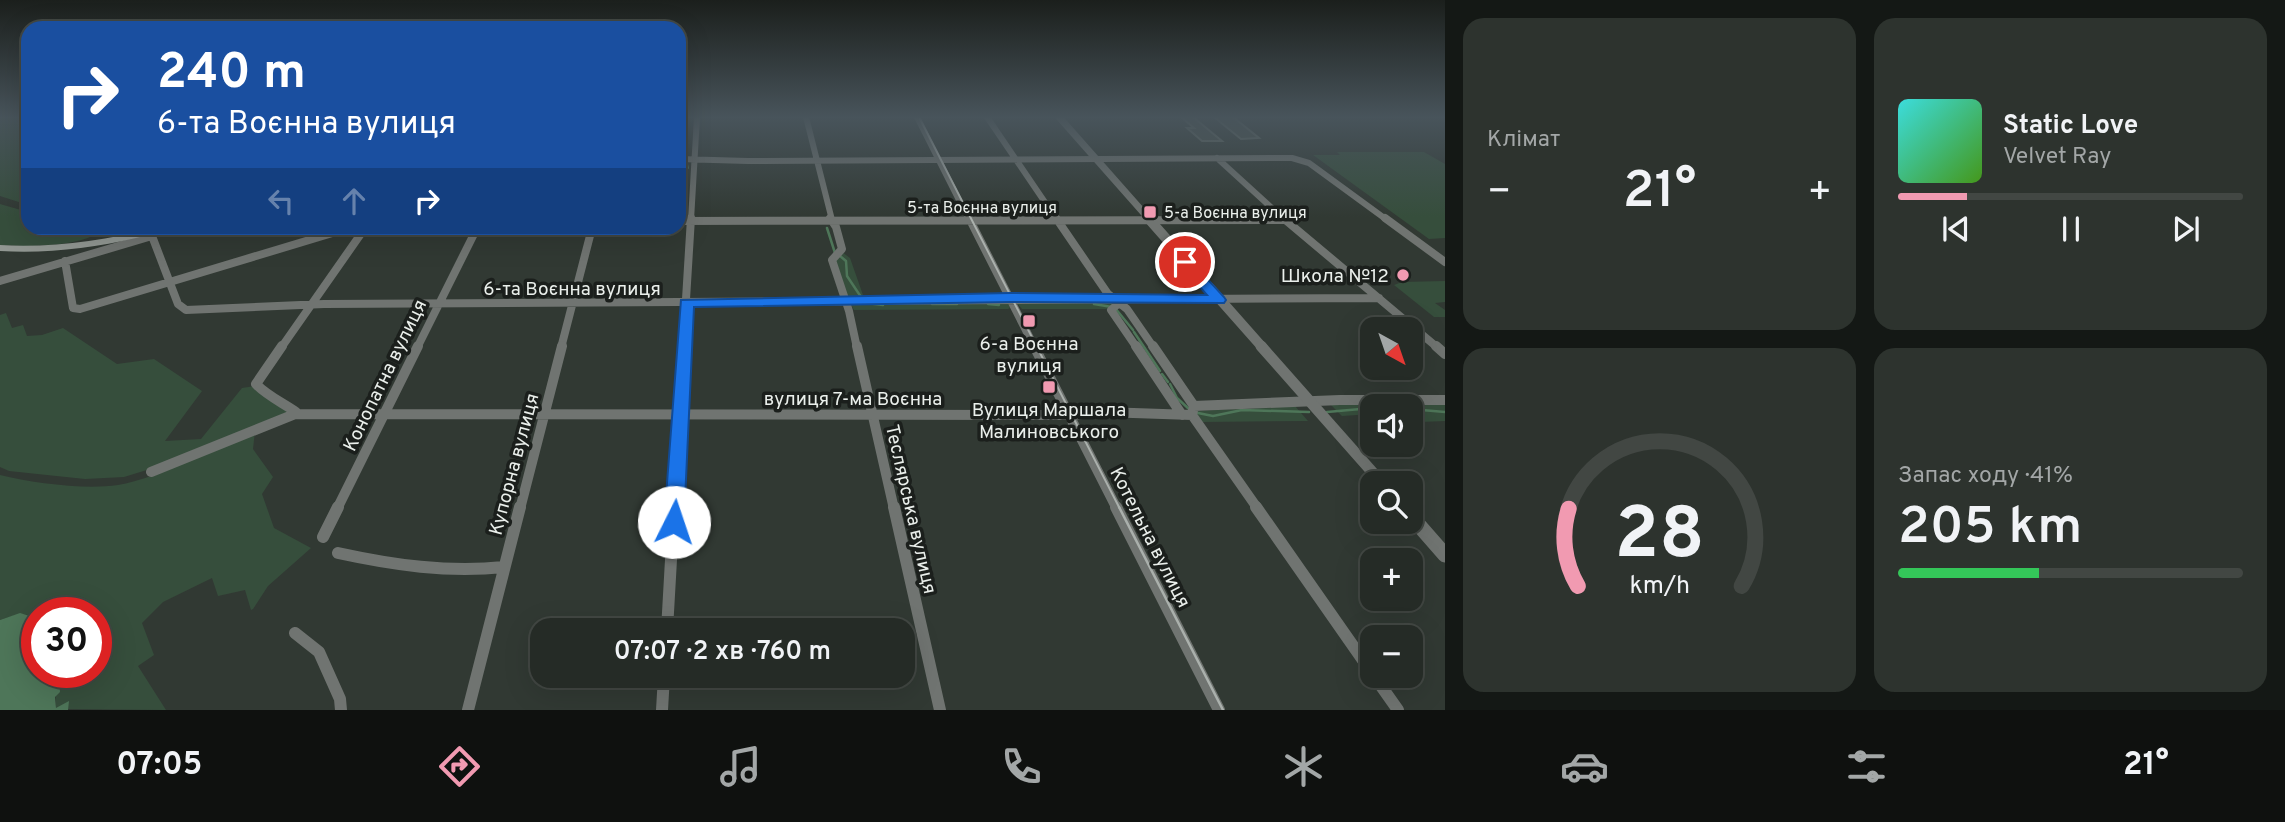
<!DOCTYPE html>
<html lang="uk">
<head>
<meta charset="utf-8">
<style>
	:root { --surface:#252b26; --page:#2d332e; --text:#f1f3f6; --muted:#a3a7a7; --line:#424743; --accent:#f19ab1 }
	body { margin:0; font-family:Overpass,sans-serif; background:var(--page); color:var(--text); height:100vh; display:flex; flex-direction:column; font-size:26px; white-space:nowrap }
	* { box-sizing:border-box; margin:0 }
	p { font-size:23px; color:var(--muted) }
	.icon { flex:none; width:38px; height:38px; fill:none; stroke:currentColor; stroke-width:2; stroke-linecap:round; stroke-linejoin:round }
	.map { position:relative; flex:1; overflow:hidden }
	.drawer { display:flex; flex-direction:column; gap:18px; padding:18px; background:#141815; width:840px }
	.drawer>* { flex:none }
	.guide { position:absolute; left:21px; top:21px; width:665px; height:214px; border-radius:21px; box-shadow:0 7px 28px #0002,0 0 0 2px var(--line); background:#1a4fa0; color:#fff; overflow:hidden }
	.needle { width:46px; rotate:140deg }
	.fabs { position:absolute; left:1360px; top:317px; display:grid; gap:14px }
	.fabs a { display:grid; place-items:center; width:63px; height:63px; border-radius:14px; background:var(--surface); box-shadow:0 7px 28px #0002,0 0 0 2px var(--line); font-size:35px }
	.speed { position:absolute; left:21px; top:597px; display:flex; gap:14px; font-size:35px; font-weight:700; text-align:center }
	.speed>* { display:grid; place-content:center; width:91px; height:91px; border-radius:50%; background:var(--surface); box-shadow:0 7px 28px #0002,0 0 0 2px var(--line); line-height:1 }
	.speed .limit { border:10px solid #d22; background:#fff; color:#111 }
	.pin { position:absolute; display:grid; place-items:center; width:60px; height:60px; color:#fff; margin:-30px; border:4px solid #fff; border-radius:50%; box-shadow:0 2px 7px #0007 }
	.me { position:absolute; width:77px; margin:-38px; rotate:4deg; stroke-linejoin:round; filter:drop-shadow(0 0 5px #0008) }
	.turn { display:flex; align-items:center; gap:24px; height:147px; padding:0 21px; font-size:32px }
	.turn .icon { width:91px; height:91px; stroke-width:2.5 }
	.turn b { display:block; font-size:49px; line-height:60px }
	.lanes { display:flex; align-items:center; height:66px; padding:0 21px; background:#0003; justify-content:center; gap:35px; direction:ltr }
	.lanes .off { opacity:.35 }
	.big { font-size:52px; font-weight:600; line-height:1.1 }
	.drawer .widget { flex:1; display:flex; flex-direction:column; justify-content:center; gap:10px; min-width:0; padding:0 24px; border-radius:21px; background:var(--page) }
	.drawer .dial { align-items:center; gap:0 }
	.dial svg { height:182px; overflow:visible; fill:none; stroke:var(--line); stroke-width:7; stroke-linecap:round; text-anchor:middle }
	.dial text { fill:var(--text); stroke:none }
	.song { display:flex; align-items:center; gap:21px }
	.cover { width:84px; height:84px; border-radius:10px; background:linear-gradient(135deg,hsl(180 70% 55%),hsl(100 70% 35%)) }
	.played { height:7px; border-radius:4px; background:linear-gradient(90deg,var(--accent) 20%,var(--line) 20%) }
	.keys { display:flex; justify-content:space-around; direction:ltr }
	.heat { display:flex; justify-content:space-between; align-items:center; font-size:38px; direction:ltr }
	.charge { height:10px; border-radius:5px; background:linear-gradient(90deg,#34c759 41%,var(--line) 0) }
	.drawer .tiles { flex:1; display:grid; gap:18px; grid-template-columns:repeat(2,1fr) }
	.trip { position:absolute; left:530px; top:618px; width:385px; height:70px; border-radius:21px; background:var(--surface); box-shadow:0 7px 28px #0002,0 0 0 2px var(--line); font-weight:600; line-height:70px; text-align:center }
	.tabs { display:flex; height:112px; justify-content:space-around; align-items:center; background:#0f110f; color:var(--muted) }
	.tabs .icon { width:49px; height:49px }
	.tabs .selected { color:var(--accent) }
	.tabs b { font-size:32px; color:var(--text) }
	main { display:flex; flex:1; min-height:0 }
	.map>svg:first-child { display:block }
</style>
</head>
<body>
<main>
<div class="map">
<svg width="1445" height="710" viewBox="0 0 1445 710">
	<rect width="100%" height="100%" fill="#313933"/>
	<path fill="#364e3c" d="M0 117H28V205L0 196Z
		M1337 152H1424L1445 164V238L1429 239 1313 155H1340Z
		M0 204 28 212V228H78L97 233C79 247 22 247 0 245Z
		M842 252 850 258 863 295 870 299 847 297 835 262Z
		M1445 281V302L1435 303 1445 310V317H1434L1394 285 1402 282Z
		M1007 301 1010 308 1008 309 854 310 850 303Z
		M1015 301H1111L1113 306 1106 309H1022Z
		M6 313 12 328 23 325 27 336 42 335 63 328 117 364 154 359 202 391 165 441 201 439 242 388 255 386 291 411 150 469 124 477 85 479 9 471 0 467V315Z
		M1427 401H1445V421L1420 422 1411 417 1410 406H1372V414L1342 416 1329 403 1422 405H1428Z
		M1295 406 1308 421 1202 422 1194 415 1197 411Z
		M255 431 253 449 273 477 262 494 274 528 311 548 268 586 253 609 251 610 245 590 218 596 212 578 163 602 142 623 154 655 138 666 166 710 56 709 55 677 58 672H96V612H37V620C26 610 13 616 0 620V475C33 483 85 490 118 485 160 478 215 448 255 431Z"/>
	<path fill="#4e7659" d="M20 613 33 617 37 620V672H58L55 677 59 681 60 692 55 697 56 708 69 701 68 710H0V620Z"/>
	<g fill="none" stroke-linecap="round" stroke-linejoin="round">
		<path stroke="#4e7659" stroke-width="2" d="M679 163 687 164 688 168"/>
		<path stroke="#4e7659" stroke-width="2.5" d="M827 228 835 253
			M840 256 846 261 847 276 861 297
			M866 303 883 305
			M932 304H957
			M988 304 999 305
			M1094 304 1112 307
			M1115 308 1133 330
			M1134 332 1160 371
			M1162 374 1168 382
			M1170 384 1177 398 1189 409
			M1410 409 1445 412
			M1327 412 1372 408
			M1198 413 1213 416 1242 410 1309 412"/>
	</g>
	<path fill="#48514a" stroke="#677069" stroke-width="2" d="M1181 117H1193L1222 141H1202L1187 128H1194Z
		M1214 117H1233L1259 138 1241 139Z"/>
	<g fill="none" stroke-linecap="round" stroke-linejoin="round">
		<path stroke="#707471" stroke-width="6" d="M806 117 832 220
			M917 117 969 220
			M987 117 1057 220
			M1217 158 1285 220
			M679 159 748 161 1292 158 1309 163 1387 220
			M691 220 697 117
			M1237 220H1285"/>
		<path stroke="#707471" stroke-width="8" d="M830 218 836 227 842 249 832 260 849 311 857 348
			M969 218 1035 348
			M1056 218 1108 294 1127 309 1154 348
			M1283 218 1438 348
			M1385 218 1445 262
			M679 221 1285 220
			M152 236 178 304 186 310 324 304 1379 298
			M65 261 73 308 80 309 349 228
			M0 281 152 236 150 233
			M1118 304 1111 310 1137 348
			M281 348 365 228
			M417 348 477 228
			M561 348 592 228
			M683 348 691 218"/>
		<path stroke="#707471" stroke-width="10" d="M282 346 256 384C266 395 283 403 296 412L295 414
			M857 346 894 509
			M1034 346 1117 509
			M1136 346 1182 415
			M1153 346 1194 406
			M1436 346 1445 354
			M1192 415 1258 509
			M151 472 295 414 1072 415 1104 412 1192 415 1194 406 1340 400H1445
			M337 509 418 346
			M520 509 562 346
			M674 509 684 346"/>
		<path stroke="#707471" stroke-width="12" d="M894 507 940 710
			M1116 507 1219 710
			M1256 507 1372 673
			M323 537 338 507
			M338 553C393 565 448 573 504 567
			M667 630 674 507
			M295 633 319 652 340 699 341 710
			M1374 676 1398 710
			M468 710 520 507
			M662 710 664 676"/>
		<path stroke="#707471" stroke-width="7" d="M1059 117 1150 220"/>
		<path stroke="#707471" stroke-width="10" d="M1148 218 1263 348"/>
		<path stroke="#707471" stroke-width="11" d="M1261 346 1382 483"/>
		<path stroke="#707471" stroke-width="15" d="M1410 515 1445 555"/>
		<path fill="#919792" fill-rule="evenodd" d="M153 228H167C159 234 146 235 136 238 92 248 46 254 0 251V245C51 248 103 241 153 228Z"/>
		<path stroke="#aab0ac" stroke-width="2" d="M919 117 1120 509"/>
		<path stroke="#aab0ac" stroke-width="2.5" d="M1119 507 1223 710"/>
	</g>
	<linearGradient id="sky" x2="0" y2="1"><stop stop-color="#1b1f1c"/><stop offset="0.54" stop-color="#48545b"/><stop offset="1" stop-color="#48545b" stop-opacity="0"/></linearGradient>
	<rect width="1445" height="217" fill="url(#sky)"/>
	<path fill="#1a73e8" stroke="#114b97" stroke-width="2" d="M1185 258 1190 260 1224 297 1226 300 1224 303 1010 302 694 307 684 522 681 528 674 530 667 528 664 522 681 300 1010 293 1207 295 1178 262Z"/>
	<g fill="#f19ab1" stroke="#1b1f1c" stroke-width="2.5">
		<rect x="1143" y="205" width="14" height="14" rx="3.5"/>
		<circle cx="1403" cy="275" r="7"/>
		<rect x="1022" y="314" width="14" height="14" rx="3.5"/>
		<rect x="1042" y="380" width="14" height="14" rx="3.5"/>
	</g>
	<g text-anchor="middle" stroke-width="7" stroke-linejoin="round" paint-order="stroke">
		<g font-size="16" fill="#eaefeb" stroke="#1b1f1c">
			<text x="982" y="213">5-та Воєнна вулиця</text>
		</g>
		<g font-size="16" fill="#eaefeb" stroke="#1b1f1c" text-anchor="start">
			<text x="1164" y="218">5-а Воєнна вулиця</text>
		</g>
		<g font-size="19" fill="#eaefeb" stroke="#1b1f1c">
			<text x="1389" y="282" text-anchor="end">Школа №12</text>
			<text x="1029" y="350">6-а Воєнна<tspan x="1029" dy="22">вулиця</tspan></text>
			<text x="1049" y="416">Вулиця Маршала<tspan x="1049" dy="22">Малиновського</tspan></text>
		</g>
		<g font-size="19" fill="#eaefeb" stroke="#1b1f1c">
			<text x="572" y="295">6-та Воєнна вулиця</text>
			<text transform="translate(384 375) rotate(-64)" y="7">Конопатна вулиця</text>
			<text x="853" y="405">вулиця 7-ма Воєнна</text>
			<text transform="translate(513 464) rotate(-75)" y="7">Купорна вулиця</text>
			<text transform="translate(912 509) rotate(77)" y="7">Теслярська вулиця</text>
			<text transform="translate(1151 537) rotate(63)" y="7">Котельна вулиця</text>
		</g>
	</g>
</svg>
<div class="fabs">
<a><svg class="needle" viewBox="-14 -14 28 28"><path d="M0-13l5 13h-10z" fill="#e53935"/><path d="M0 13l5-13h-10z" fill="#a3a7a7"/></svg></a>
<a><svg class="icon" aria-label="sound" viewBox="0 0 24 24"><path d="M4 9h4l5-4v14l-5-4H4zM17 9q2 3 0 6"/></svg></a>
<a><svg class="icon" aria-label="search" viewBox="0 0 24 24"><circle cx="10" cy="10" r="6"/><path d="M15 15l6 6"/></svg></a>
<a>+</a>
<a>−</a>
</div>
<div class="speed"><div class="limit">30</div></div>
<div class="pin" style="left:1185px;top:262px;background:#d93025"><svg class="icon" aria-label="arrive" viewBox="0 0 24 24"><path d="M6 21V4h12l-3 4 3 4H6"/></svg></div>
<svg class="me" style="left:674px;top:522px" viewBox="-20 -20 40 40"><circle r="19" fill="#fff"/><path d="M0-13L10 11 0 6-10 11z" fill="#1a73e8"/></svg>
<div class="trip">07:07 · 2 хв · 760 m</div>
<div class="guide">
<div class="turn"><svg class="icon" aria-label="right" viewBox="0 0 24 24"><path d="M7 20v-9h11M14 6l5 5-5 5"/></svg><div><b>240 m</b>6-та Воєнна вулиця</div></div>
<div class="lanes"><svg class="icon off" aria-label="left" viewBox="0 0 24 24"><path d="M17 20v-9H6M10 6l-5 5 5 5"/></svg><svg class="icon off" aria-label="ahead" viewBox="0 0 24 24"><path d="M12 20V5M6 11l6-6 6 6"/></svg><svg class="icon" aria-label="right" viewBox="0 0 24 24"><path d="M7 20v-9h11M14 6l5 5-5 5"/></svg></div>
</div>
</div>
<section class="drawer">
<div class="tiles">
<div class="widget"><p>Клімат</p>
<div class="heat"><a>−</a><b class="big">21°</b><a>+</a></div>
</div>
<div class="widget">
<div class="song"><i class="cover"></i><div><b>Static Love</b><p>Velvet Ray</p></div></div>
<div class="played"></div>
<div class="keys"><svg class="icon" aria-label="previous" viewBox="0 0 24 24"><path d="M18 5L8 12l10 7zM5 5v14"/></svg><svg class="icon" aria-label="pause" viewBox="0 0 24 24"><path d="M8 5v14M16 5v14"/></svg><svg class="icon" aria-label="next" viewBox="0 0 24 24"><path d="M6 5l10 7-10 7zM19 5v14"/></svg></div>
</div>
<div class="widget dial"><svg viewBox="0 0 100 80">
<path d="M14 69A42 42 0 1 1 86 69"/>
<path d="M14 69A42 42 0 0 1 10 35" stroke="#f19ab1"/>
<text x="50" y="56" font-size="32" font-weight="700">28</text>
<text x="50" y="72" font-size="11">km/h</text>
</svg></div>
<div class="widget"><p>Запас ходу · 41%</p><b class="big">205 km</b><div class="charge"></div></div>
</div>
</section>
</main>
<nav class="tabs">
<b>07:05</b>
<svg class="icon selected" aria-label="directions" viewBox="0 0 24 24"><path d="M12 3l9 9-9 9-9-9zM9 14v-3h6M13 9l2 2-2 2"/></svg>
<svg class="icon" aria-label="music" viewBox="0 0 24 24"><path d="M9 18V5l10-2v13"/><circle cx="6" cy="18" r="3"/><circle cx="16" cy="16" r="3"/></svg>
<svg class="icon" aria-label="phone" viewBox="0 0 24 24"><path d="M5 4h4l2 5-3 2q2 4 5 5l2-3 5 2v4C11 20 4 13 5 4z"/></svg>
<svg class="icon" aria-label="climate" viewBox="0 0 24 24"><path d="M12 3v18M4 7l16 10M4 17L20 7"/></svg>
<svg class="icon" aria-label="car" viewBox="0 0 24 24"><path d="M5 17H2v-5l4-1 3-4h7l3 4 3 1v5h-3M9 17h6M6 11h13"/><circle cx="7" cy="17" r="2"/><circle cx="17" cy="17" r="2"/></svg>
<svg class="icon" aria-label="filters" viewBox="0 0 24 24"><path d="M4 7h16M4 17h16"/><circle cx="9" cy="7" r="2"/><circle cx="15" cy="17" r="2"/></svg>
<b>21°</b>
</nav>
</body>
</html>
